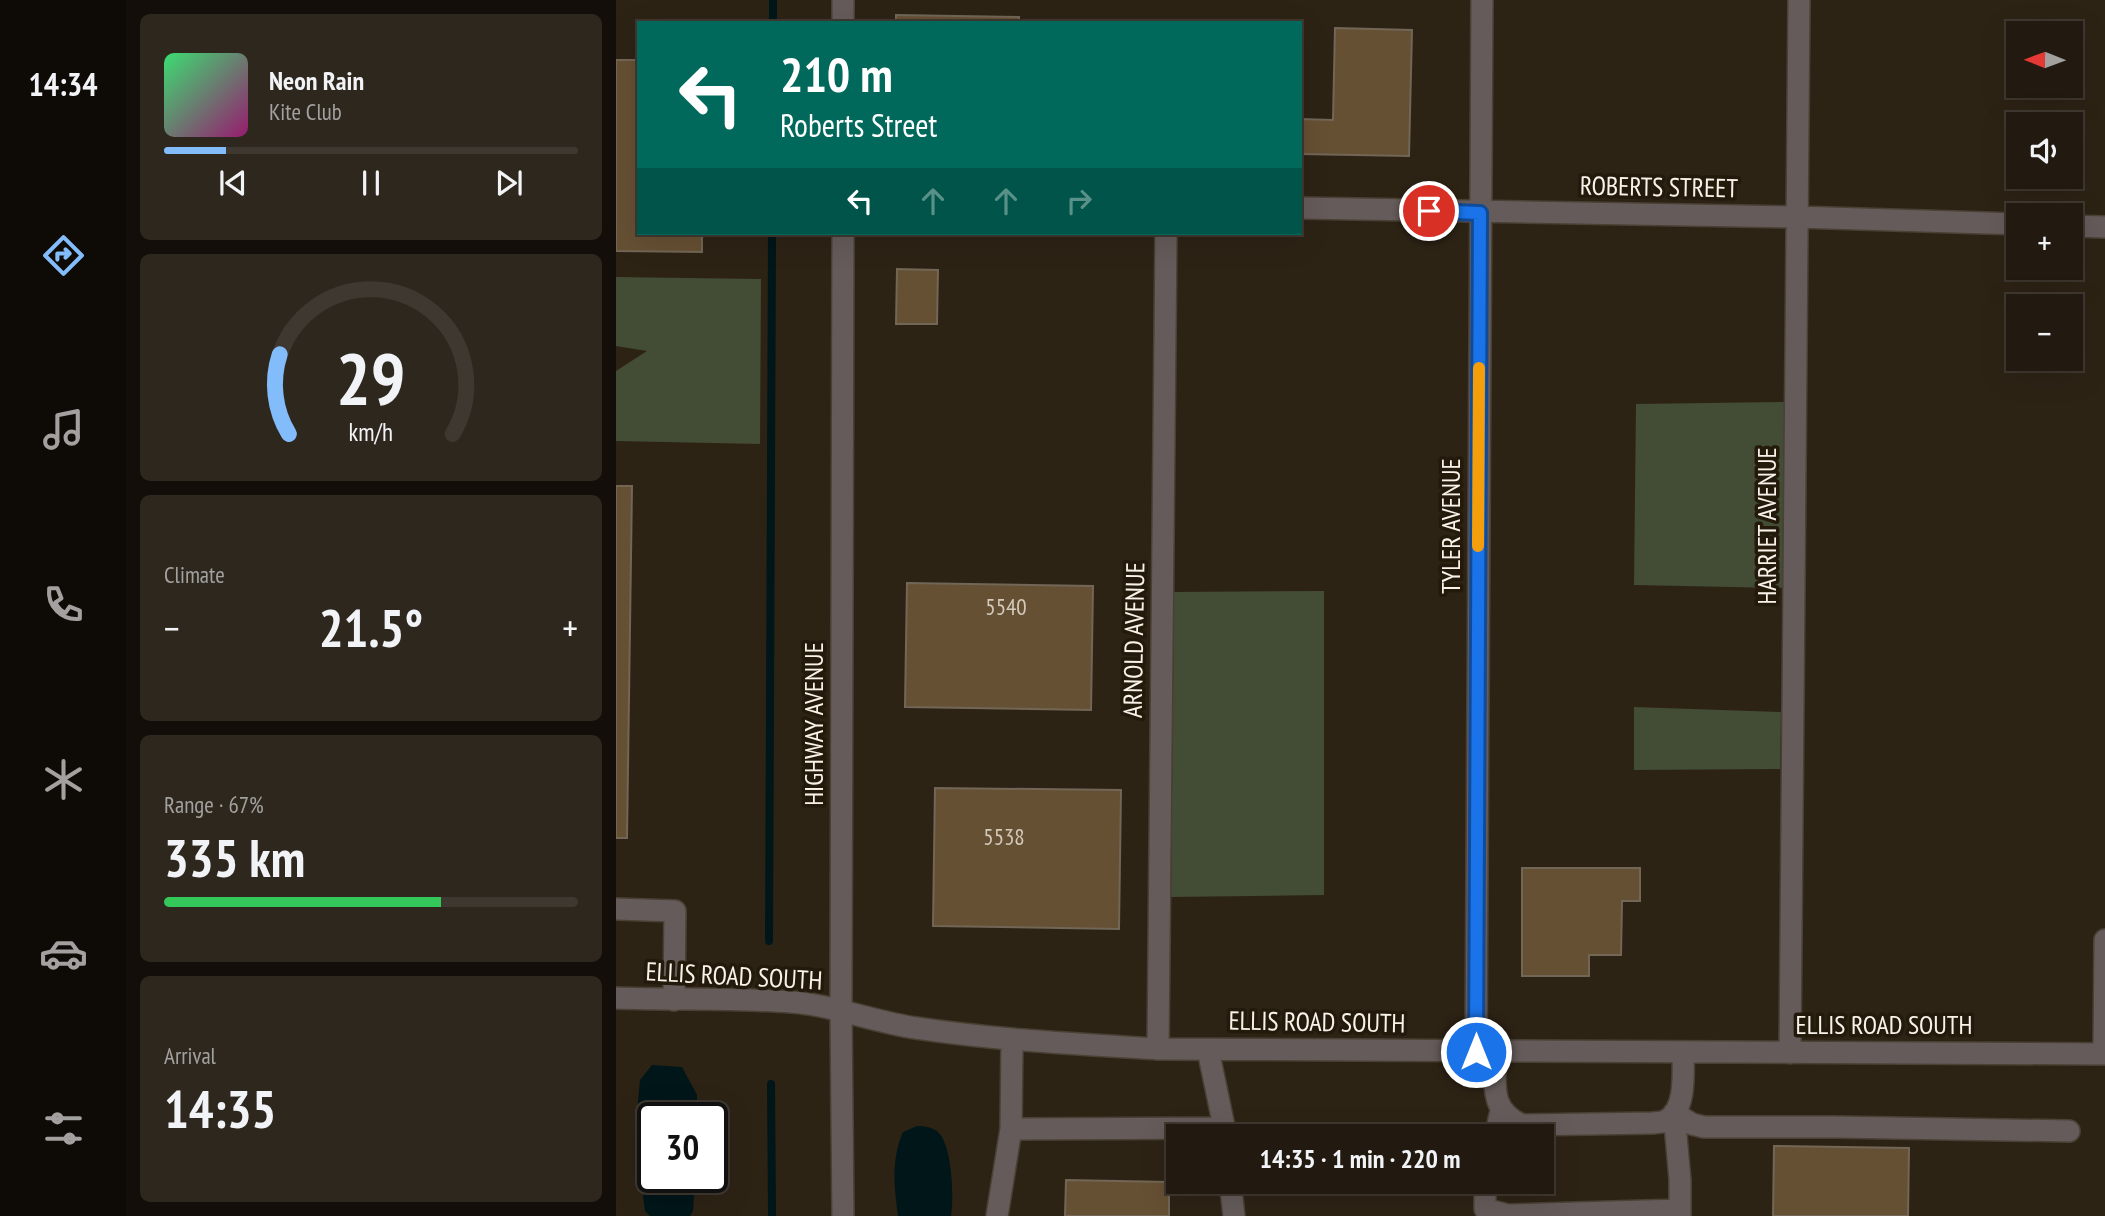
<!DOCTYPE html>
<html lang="en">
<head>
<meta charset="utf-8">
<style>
	:root { --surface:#221a10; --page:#2e271e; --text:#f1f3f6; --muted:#a2a19f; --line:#3f3830; --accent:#83bcfa }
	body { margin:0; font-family:"PT Sans Narrow",sans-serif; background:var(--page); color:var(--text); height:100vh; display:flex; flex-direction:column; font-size:26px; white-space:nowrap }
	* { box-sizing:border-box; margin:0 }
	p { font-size:23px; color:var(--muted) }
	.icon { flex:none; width:38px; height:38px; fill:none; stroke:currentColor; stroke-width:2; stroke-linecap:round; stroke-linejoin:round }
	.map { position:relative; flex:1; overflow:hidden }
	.drawer { display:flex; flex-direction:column; gap:14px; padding:14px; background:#130e09; width:490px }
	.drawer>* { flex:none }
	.guide { position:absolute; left:21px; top:21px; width:665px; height:214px; border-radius:0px; box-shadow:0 7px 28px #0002,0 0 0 2px var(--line); background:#00695c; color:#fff; overflow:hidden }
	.needle { width:46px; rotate:271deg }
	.tools { position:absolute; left:1390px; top:21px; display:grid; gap:14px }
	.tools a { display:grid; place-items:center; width:77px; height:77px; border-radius:0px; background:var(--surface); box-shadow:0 7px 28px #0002,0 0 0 2px var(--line); font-size:35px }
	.speed { position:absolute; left:21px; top:1102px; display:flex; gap:14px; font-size:35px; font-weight:700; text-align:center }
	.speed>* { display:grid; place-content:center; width:91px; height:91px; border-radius:50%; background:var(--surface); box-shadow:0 7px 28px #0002,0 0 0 2px var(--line); line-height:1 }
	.speed .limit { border:4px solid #111; border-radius:10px; background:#fff; color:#111 }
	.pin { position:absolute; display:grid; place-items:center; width:60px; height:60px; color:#fff; margin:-30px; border:4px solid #fff; border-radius:50%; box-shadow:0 2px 7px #0007 }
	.me { position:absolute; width:77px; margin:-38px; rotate:0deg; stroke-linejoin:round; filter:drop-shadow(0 0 5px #0008) }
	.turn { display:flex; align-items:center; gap:24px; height:147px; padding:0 28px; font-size:32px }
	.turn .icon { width:91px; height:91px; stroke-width:2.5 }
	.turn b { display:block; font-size:49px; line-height:60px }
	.lanes { display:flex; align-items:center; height:66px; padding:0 28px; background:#0003; justify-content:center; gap:35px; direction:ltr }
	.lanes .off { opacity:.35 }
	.big { font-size:52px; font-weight:700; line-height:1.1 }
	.drawer .card { flex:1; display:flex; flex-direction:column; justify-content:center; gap:10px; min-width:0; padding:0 24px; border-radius:10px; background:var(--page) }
	.drawer .dial { align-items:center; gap:0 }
	.dial svg { height:182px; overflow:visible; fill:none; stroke:var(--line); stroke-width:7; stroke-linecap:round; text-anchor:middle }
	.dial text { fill:var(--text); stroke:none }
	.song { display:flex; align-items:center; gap:21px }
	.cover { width:84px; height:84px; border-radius:10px; background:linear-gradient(135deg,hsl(140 70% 55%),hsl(320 70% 35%)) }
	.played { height:7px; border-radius:4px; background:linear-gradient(90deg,var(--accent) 15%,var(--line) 15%) }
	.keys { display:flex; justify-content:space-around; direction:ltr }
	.heat { display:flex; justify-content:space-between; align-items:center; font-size:38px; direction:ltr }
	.charge { height:10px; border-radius:5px; background:linear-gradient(90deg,#34c759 67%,var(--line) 0) }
	.trip { position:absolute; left:550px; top:1124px; width:388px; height:70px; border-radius:0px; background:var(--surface); box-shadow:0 7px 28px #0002,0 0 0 2px var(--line); font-weight:700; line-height:70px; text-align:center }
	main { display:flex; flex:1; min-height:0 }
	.tab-bar { display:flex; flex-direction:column; width:126px; justify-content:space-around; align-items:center; background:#0e0a06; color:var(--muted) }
	.tab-bar .icon { width:49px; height:49px }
	.tab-bar .active { color:var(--accent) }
	.tab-bar b { font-size:32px; color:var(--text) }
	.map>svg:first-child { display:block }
</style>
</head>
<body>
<main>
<nav class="tab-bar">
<b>14:34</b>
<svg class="icon active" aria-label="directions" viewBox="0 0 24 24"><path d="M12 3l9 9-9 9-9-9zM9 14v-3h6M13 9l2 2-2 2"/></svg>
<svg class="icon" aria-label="music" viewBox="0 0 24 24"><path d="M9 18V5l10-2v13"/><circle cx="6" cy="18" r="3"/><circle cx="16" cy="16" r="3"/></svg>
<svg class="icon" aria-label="phone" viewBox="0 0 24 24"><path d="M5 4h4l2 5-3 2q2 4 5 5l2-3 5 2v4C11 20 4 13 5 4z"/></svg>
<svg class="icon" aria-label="climate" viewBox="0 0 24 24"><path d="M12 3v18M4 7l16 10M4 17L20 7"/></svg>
<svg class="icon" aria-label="car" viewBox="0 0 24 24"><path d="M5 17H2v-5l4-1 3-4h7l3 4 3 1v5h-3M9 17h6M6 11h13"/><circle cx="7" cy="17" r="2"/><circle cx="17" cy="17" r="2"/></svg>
<svg class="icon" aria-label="filters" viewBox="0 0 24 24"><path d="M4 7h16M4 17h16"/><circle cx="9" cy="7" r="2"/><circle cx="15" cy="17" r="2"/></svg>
</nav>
<section class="drawer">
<div class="card">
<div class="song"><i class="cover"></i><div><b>Neon Rain</b><p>Kite Club</p></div></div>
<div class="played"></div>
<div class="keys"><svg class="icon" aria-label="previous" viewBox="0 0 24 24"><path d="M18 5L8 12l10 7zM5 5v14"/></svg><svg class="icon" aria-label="pause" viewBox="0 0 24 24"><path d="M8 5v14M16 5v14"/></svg><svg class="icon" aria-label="next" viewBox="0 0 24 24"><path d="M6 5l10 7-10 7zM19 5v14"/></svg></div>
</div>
<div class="card dial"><svg viewBox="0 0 100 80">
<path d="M14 69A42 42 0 1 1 86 69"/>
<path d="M14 69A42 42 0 0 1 10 34" stroke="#83bcfa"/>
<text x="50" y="56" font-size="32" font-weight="700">29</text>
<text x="50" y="72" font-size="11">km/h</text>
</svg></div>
<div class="card"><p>Climate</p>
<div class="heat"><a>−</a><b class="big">21.5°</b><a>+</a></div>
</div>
<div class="card"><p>Range · 67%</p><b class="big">335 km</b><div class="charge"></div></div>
<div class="card"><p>Arrival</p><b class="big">14:35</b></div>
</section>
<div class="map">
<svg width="1489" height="1216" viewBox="0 0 1489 1216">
	<rect width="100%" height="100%" fill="#2d2315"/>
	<path fill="#434c34" d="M0 277 145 279 144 444 0 441V371L31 351 0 346Z
		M1171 402 1169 588 1018 585 1020 404Z
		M708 591V895L555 897 558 592Z
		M1018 707 1165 712 1164 769 1018 770Z"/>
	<path fill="#011619" d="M36 1065 66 1067 81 1095V1118H37V1178H79L77 1211 74 1216H34L29 1211 19 1135 24 1080Z
		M301 1126C311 1126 321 1128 326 1137 336 1155 338 1196 335 1216H282C278 1187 275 1159 287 1132Z"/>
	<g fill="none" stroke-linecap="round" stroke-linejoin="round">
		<path stroke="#011619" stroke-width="8" d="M157 23V0
			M153 941 156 233
			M155 1084 156 1216"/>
	</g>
	<path fill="#665034" stroke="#726656" stroke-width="2" d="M280 15 403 17V23H280Z
		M719 28 796 30 793 156 684 154V119L717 120Z
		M0 60H23V233H86V252L0 251Z
		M281 269 322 270 321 324H280Z
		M0 486H16L11 838H0Z
		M291 583 477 586 475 710 289 707Z
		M319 788 505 790 503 929 317 926Z
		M906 868H1024V901H1006L1005 955H973V976H906Z
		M1158 1146 1293 1148 1292 1216H1157Z
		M450 1180 553 1182V1216H449Z"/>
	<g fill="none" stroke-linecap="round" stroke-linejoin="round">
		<defs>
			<path id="minor" d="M227 23V0
				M684 208 1181 217 1402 224
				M1454 226 1489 227
				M227 233 225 1011 227 1216
				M0 909 59 911 58 1000
				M0 998C58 1000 117 998 175 1002 217 1005 258 1022 300 1028 380 1040 461 1044 542 1049L1489 1054
				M542 1049 550 233
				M592 1050 610 1136
				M860 1052 866 0
				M879 1052C880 1084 872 1109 906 1125L1037 1123C1041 1122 1045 1123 1049 1121 1071 1111 1067 1072 1067 1052
				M1174 1053 1183 0
				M1488 1054 1489 940
				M1058 1113 1076 1124 1088 1127H1220L1453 1131
				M1058 1113 1064 1180V1216
				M395 1129 609 1128
				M879 1136 885 1111
				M614 1181 618 1216
				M869 1181V1209L892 1215 1064 1210
				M381 1216 395 1129 396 1041"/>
		</defs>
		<use href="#minor" stroke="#4a4033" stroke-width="24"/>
		<use href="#minor" stroke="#655b5b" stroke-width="21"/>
	</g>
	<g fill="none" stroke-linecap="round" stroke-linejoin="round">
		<defs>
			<path id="route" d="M813 211 864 213 860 1052"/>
		</defs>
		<use href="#route" stroke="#114b97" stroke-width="18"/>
		<use href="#route" stroke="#1a73e8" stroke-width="12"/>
		<path stroke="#f59e0b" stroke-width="12" d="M862 546 863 368"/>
	</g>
	<g text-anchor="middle" stroke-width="7" stroke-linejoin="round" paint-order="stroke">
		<g font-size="23" fill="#d4cabc">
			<text x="390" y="615">5540</text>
			<text x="388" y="845">5538</text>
		</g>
		<g font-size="26" fill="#f9f2e9" stroke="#231a0c">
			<text transform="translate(1043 187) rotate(1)" y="9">ROBERTS STREET</text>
			<text transform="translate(835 526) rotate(-90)" y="9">TYLER AVENUE</text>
			<text transform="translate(1151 526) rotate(-90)" y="9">HARRIET AVENUE</text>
			<text transform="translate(518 640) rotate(-89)" y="9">ARNOLD AVENUE</text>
			<text transform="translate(198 724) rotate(-90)" y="9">HIGHWAY AVENUE</text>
			<text transform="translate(118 976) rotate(3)" y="9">ELLIS ROAD SOUTH</text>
			<text transform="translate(701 1022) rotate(1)" y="9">ELLIS ROAD SOUTH</text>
			<text x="1268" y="1034">ELLIS ROAD SOUTH</text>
		</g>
	</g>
</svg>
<div class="tools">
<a><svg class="needle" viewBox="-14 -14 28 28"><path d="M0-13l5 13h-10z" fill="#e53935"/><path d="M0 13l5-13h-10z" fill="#a2a19f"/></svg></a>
<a><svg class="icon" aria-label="sound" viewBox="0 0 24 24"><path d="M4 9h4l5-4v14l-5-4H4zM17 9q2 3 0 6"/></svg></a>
<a>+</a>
<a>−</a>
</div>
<div class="speed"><div class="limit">30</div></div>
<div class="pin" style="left:813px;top:211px;background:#d93025"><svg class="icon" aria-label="arrive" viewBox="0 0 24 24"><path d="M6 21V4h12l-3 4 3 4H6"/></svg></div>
<svg class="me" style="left:860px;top:1052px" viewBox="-20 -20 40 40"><circle r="17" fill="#1a73e8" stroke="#fff" stroke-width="3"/><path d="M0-11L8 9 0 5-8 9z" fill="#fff"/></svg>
<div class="trip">14:35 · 1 min · 220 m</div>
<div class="guide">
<div class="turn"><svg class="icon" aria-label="left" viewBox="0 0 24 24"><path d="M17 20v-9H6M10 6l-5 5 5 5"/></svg><div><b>210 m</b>Roberts Street</div></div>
<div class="lanes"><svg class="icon" aria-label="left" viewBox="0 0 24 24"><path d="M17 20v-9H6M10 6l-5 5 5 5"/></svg><svg class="icon off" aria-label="ahead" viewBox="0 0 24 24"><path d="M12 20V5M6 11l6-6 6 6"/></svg><svg class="icon off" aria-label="ahead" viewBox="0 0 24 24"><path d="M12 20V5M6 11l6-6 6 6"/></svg><svg class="icon off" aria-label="right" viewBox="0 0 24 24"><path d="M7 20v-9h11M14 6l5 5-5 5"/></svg></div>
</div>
</div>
</main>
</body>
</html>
